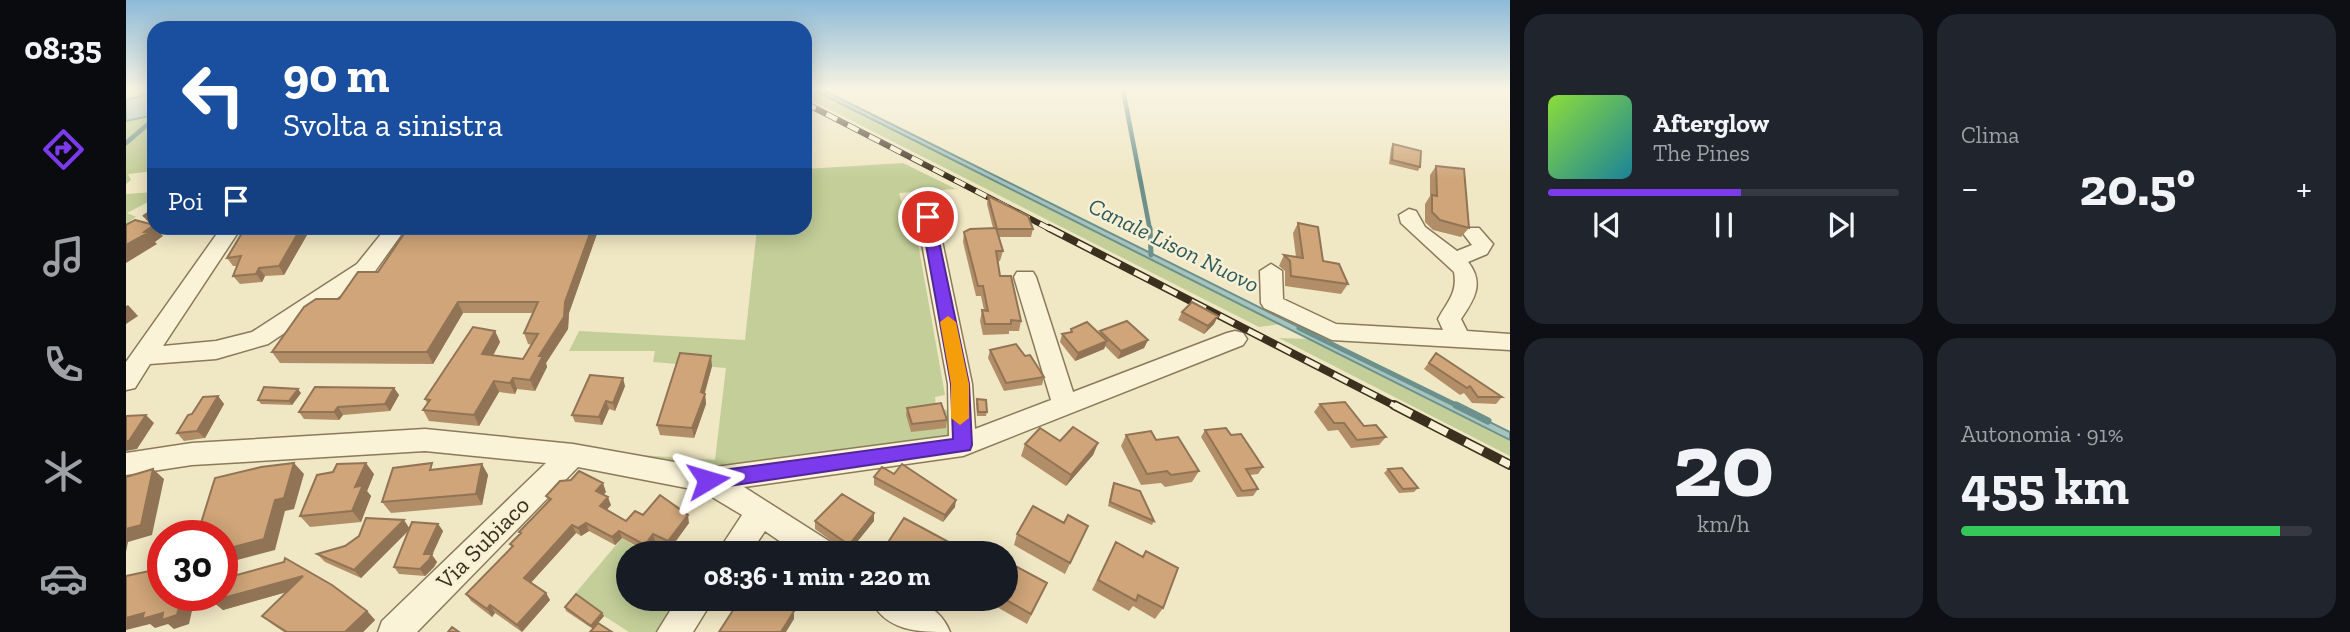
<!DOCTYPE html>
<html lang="it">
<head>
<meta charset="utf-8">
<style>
	:root { --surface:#171b24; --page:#20242c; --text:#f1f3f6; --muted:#9ea1a6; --line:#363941; --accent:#7c3aed }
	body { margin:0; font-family:"Zilla Slab",serif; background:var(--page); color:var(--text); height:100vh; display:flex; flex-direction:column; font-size:26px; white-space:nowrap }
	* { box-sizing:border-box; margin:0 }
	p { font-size:23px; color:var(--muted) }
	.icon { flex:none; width:38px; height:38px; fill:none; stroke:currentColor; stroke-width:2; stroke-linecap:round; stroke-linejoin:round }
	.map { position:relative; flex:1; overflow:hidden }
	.details { display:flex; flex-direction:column; gap:14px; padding:14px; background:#0d0f14; width:840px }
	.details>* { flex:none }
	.hud { position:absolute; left:21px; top:21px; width:665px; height:214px; border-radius:21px; box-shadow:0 4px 18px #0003; background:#1a4fa0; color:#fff; overflow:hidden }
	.speed { position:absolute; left:21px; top:520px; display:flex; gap:14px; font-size:35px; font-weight:700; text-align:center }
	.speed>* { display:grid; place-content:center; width:91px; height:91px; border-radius:50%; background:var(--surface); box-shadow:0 4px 18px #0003; line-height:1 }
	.speed .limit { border:10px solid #d22; background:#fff; color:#111 }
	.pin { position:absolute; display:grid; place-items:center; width:60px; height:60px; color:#fff; margin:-30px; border:4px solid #fff; border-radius:50%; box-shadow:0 2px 7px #0007 }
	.me { position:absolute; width:77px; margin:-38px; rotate:83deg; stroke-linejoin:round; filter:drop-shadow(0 0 5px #0008) }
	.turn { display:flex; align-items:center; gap:24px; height:147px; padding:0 21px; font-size:32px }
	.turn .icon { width:91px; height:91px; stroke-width:2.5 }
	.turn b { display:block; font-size:49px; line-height:60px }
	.then { display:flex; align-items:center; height:66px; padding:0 21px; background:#0003; gap:14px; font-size:26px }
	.big { font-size:52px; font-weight:700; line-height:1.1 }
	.details .card { flex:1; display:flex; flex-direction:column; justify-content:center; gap:10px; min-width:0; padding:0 24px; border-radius:21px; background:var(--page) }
	.details .dial { align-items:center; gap:0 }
	.dial b { font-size:91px; line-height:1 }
	.song { display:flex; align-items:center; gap:21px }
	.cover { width:84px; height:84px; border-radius:10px; background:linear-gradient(135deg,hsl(90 70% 55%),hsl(190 70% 35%)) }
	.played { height:7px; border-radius:4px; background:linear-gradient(90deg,var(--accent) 55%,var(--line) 55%) }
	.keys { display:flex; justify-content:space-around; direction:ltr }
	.heat { display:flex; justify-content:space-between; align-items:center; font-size:38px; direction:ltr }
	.charge { height:10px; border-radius:5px; background:linear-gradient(90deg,#34c759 91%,var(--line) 0) }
	.details .tiles { flex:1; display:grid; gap:14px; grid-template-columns:repeat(2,1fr) }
	.trip { position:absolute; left:490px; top:541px; width:402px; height:70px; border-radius:35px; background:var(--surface); box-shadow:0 4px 18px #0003; font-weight:700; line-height:70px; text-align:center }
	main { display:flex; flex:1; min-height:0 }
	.menu { display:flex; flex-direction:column; width:126px; justify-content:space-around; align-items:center; background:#090b0e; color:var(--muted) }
	.menu .icon { width:49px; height:49px }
	.menu .active { color:var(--accent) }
	.menu b { font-size:32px; color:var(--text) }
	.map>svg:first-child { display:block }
</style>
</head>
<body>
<main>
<nav class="menu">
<b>08:35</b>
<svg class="icon active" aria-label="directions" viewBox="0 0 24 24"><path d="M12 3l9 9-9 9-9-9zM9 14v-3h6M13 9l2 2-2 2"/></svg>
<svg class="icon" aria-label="music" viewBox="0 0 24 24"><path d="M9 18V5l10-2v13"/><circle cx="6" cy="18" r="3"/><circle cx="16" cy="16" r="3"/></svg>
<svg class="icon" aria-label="phone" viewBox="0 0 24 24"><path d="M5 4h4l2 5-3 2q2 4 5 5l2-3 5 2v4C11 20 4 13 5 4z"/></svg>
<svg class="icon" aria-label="climate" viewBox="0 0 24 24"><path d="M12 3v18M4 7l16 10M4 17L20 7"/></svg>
<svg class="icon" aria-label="car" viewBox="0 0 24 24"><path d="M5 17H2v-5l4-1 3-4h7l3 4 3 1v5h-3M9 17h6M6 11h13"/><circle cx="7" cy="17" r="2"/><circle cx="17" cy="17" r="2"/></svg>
</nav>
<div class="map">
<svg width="1384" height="632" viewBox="0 0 1384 632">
	<rect width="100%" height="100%" fill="#f0e7c4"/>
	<path fill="#c3ce98" d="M0 90H28V171L2 174 5 180 0 184Z
		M679 90H688L1154 324 1133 327 679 97Z
		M777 163 830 189 773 193 779 215H787L819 395 809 397 810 407 823 411 822 436 607 466 555 467 499 454 589 460 600 368 527 362 529 351H443L453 331 619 340 631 228H679V169Z
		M28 192V199L1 213 10 217 0 224V194Z
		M1153 338 1183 339 1384 439V456Z
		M496 538 520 553H502V598L559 599 535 632H503L447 596Z"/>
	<path fill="#a6c3bd" stroke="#6c918c" stroke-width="2" d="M688 90H697L1384 432V440Z
		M28 93V120L24 116 0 121V100Z"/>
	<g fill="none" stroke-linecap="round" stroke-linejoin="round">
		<path stroke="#6c918c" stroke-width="4.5" d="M997 90 1024 230
			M0 143 28 119"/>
		<path stroke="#6c918c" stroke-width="5" d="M1024 228 1025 255
			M1173 328 1334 407"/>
		<path stroke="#6c918c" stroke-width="7" d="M1330 405 1362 421"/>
		<defs>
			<path id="minor" d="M1283 209 1290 211 1299 227 1331 251 1346 245 1336 232 1339 228H1353L1367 244 1361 254 1342 262C1359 283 1348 300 1335 319L1341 331 1384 334V350L1206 340 1138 308 1135 303 1134 271 1145 264 1156 271 1157 299 1210 324 1317 330 1312 319C1321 302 1332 293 1328 272L1275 223 1273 215Z
				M801 211 811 217 846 384 849 429 925 400 888 277 891 272H907L910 277 947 392 1101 333 1109 331 1117 333 1121 339 1117 345 837 456 618 487 706 543 710 553H671L639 531 624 553H591L616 515 576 491 452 467 291 632H252L256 621 420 463 299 451 66 465 0 475V453L66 443 299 429 447 444 582 468 823 436 822 384 791 217Z
				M95 228H115L37 346 90 341 126 332 231 264 260 228H280L247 274 142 344 90 359 24 364 9 388 0 390V362Z
				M552 598H588L567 632H531Z
				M744 598C776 598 810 597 824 632 793 632 759 632 744 598Z"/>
		</defs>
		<use href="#minor" stroke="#8b795a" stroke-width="3"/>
		<use href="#minor" fill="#faf3d8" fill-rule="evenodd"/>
		<defs>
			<path id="rail-far2" d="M679 103 926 230"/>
			<path id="rail-far1" d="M923 228 1271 407"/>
			<path id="rail" d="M1268 405 1384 465"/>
		</defs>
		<use href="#rail-far2" stroke="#3b2f1e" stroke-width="6"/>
		<use href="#rail-far1" stroke="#3b2f1e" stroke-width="8"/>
		<use href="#rail" stroke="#3b2f1e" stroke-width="10"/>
		<use href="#rail-far2" stroke="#f7f0d4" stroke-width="4.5" stroke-dasharray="12" stroke-linecap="butt"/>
		<use href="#rail-far1" stroke="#f7f0d4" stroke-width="5" stroke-dasharray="16" stroke-linecap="butt"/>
		<use href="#rail" stroke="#f7f0d4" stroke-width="7" stroke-dasharray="20" stroke-linecap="butt"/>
	</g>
	<path fill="#b28e68" d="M1267 144 1294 167 1292 171 1263 164 1265 148Z
		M1310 166 1343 228 1335 237 1307 230 1299 222V204L1304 196V175Z
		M862 196 907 229 905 237H872L877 251 874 261H872L874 276 895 321 893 331H883V334L857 335 854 321 856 310H858L855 296H850L837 242 838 232 867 228 861 204Z
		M1172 223 1197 261 1222 284 1215 294 1159 286V271L1153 266 1158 255 1170 257 1167 233Z
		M119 228H185L158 275 139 276 136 282 114 284 107 276 111 266H107L101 258Z
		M282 228H473L443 313 442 329 420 363 421 367 409 391 391 389 389 394 373 392 353 426 303 421 297 410 301 403 299 399 369 331 374 342 367 356 397 359 406 345 402 344 398 333 407 313H337L307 364 154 363 146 352 213 299 252 272Z
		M1056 312 1092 316 1088 324 1078 334 1052 320Z
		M945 329 973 334 974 331 1022 340 1018 348 992 359 979 346 978 349 949 361 934 342 936 334 944 332Z
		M864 350 899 356 918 377 916 385 878 391 862 358Z
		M1310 353 1376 397 1370 404 1346 403 1338 393 1334 395 1298 369Z
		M586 366 579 393 580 404 568 438 534 435 531 425Z
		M499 386 489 411 483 409 476 425 449 422 446 415Z
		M268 388 273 395 264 411 217 415 213 420 178 419 173 412Z
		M175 393 166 405 135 404 132 400Z
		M92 396 98 404 79 438 58 441 51 433 66 414Z
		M851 399 861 412 860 416H851L850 403Z
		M1194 404 1260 437 1253 445 1225 448 1212 430 1202 431 1188 412Z
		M781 408 821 420 820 428 785 432 780 415Z
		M1079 430 1105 435 1137 467 1132 474 1124 475 1132 489 1127 496 1111 497 1075 437Z
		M1000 435 1030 440 1073 471 1066 482 1039 487 1035 483 1015 485 995 446Z
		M934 441 972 443 967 455 940 486 895 456 899 444Z
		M356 464 362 475 356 505 265 513 256 502 310 469Z
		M1262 469 1292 488 1288 492 1273 493 1258 473Z
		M207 472 248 474 241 491 245 496 235 522 184 527 174 516Z
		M748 477 829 507 817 522 748 485Z
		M988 483 1028 521 1026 525 982 506 986 487Z
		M480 492 477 495 485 505 480 510 500 521 517 515 563 523 544 549 529 541 521 552 496 538 489 545 463 531 455 536 450 533 405 582 420 593 424 600 396 632 369 613 366 617 345 601 340 594 386 547 384 544 394 534 393 532 422 501 420 496Z
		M748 513V521L722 553 689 529V521Z
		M938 523 962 526 939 574 888 545 891 534Z
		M312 524 317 531 306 555 311 562 308 567 299 576 273 574 268 567 283 530 235 578 199 562 191 554 284 528Z
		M990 542 1016 556 1020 551 1037 608 1029 619 1007 606 1003 611 966 590Z
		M159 558 206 585 241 611 249 620 237 632H158L146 624 136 616 160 592 97 610 86 601 88 595H96V579L158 562Z
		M921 583 901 624 855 598H880Z
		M439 607 476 613 478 616 467 629 440 611Z"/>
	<path fill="#917455" d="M28 214V222L23 223 17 216Z
		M28 225V228H31L37 236 29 242 31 244 0 263V245Z
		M175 228H185L158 275 153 266Z
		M466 228H473L443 313 442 329 420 363 421 367 409 391 404 380 413 356 439 302Z
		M133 268 139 276 136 282 130 274Z
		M332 302 337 313 307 364 301 352Z
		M2 305 12 316 0 324V306Z
		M1092 316 1088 324 1078 334 1082 326Z
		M369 331 374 342 361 366 356 354Z
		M1022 340 1018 348 992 359 995 351Z
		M981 341 978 349 949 361 952 353Z
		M585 356 586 366 578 395 579 394 580 404 568 438 566 428Z
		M387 378 391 389 389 394 384 383Z
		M497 378 499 386 489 411 487 403Z
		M368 381 373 392 353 426 348 415Z
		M268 388 273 395 264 411 259 404Z
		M172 389 175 393 166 405 163 401Z
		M92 396 98 404 79 438 71 431Z
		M480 401 483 409 476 425 473 417Z
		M212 407 217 415 213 420 208 412Z
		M20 415 28 423 11 449 0 451V441Z
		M972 443 967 455 940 486 945 475Z
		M168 463 178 474 168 509 159 511 149 550 96 564V550L149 500Z
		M240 463 248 474 241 491 245 496 235 522 226 511 229 487Z
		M356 464 362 475 356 505 350 494Z
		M27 469 38 479 26 535 2 542 0 552V529Z
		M477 483 480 492 473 499 470 491Z
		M482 497 485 505 477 514 474 506Z
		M830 500 829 507 817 522 819 515Z
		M748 513V521L722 553 723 545Z
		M562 515 563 523 544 549 542 541Z
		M278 520 284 529 235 578 228 570Z
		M460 523 463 531 455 536 452 528Z
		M312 524 317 531 306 555 311 562 308 567 299 576 294 569 298 554Z
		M446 525 450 533 403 585 398 578Z
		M493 531 496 538 489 545 486 537Z
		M527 534 529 541 521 552 519 545Z
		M177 576 186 585 97 610 86 601Z
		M420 593 424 600 396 632 391 625Z
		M56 595H59L68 602 63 624 48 629 42 624 29 628 24 624 0 630V618L18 613Z
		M364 605 369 613 366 617 361 609Z
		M241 611 249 620 237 632H219Z
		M668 611V619L660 632H655Z
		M476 613 478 616 467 629 465 626Z"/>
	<path fill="#cfa579" stroke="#917455" stroke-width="2" d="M1267 144 1295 151 1294 167 1266 160Z
		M1310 166 1338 169 1343 228 1314 220 1306 212V195L1311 196Z
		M862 196 902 216 907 229H871Z
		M28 209V214L17 216Z
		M9 220 28 225 18 232 22 233 0 245V225Z
		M1172 223 1192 227 1197 261 1213 264 1222 284 1165 276 1164 261 1158 255 1177 258Z
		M119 228H175L153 266 133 268 130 274 107 276 115 256 101 258Z
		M282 228H466L439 302 438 317 413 356H417L404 380 387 378 384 383 368 381 348 415 297 410 304 400 299 399 347 327 369 331 356 354 397 359 412 334 398 333 412 302H332L301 352H146L178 307 190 299H213L232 272H252Z
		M870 228 877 251H870L874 276H885L895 321 885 320V324H859L856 310 862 311 857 286H852L838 232 844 229Z
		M1066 302 1092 316 1082 326 1056 312Z
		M1001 321 1022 340 995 351 974 331Z
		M961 322 981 341 952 353 936 334 946 332 945 329Z
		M890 344 899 356 904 355 918 377 880 383 864 350Z
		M554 353 585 356 575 392 579 394 566 428 531 425Z
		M1310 353 1376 397H1352L1344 386 1341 388 1303 363Z
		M464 375 497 378 487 403 480 401 473 417 446 415Z
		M138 387 172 389 163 401 132 400Z
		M189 387 268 388 259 404 212 407 208 412H173Z
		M92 396 71 431 51 433 62 415 66 414 77 397Z
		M851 399 860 400 861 412H852Z
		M1219 402 1238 426 1250 425 1260 437 1231 440 1218 423H1208L1194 404Z
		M815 403 821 420 786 424 781 408Z
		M20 415 3 441H0V416Z
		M947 427 972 443 945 475 899 444 914 428 934 441Z
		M1100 428 1105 435 1115 434 1137 467 1120 469 1132 489 1116 491 1079 430Z
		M1025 431 1030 440 1052 437 1073 471 1045 475 1041 471 1021 474 1000 435Z
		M168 463 158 498 149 500 138 539 96 550V536H83V534L71 536 89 478 135 467Z
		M240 463 229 487 237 485 226 511 174 516 191 475 207 472 211 464Z
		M306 463 304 470 356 464 350 494 256 502 267 468Z
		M776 464 830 500 819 515 748 477 756 467 768 474Z
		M1276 468 1292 488 1277 489 1262 469Z
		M27 469 15 525 0 529V477Z
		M453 471 477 483 470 491 482 497 474 506 500 521 509 511 517 515 534 495 562 515 542 541 527 534 519 545 493 531 486 537 460 523 452 528 446 525 398 578 420 593 391 625 364 605 361 609 340 594 387 546 384 544 395 533 393 532 425 499 420 496 434 481 445 480Z
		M988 483 1014 491 1028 521 984 502Z
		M716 494 748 513 723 545 689 521Z
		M907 506 938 523 942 515 962 526 944 563 891 534Z
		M240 518 278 520 228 570 191 554 219 546 233 536Z
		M778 518 843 553H761L757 550Z
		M286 522 312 524 298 554H306L303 560 294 569 268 567Z
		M990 542 1017 557 1020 551 1052 568 1037 608 1012 595 1010 601 972 580Z
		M854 547 865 553H850Z
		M159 558 206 585 241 611 219 632H161L136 616 177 576 86 601 88 595H96V579L158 562Z
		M880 561 921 583 905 614 877 598H880Z
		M37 568V595H40V598L49 595H56L51 615 36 620 37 613 16 619 18 613 0 618V576Z
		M450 594 476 613 465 626 439 607Z
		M615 598H650L649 600 668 611 655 632H593Z
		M472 623 486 632H464Z
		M326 627 333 632H322Z"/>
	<linearGradient id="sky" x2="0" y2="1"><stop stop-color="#8dbad7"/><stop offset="0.5" stop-color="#f8f4e4"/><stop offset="1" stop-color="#f8f4e4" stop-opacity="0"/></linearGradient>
	<rect width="1384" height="179" fill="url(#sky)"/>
	<path fill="#7c3aed" stroke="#51269a" stroke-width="2" d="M802 213 808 217 843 384 846 445 844 450 582 489 575 486 573 480 575 474 582 472 827 439 825 384 795 217Z"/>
	<path fill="#f59e0b" d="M822 316 830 322 843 384V418L834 425 825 418V384L814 322Z"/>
	<g text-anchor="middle" stroke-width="5" stroke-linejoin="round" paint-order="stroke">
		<g font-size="23" font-style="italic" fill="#2d595b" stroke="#f7f0d4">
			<text transform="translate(1048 245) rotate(26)" y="8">Canale Lison Nuovo</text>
		</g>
		<g font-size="24" fill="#3b2f1e" stroke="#f7f0d4">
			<text transform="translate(357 543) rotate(-45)" y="8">Via Subiaco</text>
		</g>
	</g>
</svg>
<div class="speed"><div class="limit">30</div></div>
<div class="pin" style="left:802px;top:217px;background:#d93025"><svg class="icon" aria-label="arrive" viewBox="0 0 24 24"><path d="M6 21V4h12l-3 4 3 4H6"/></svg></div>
<svg class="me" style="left:582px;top:480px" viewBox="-20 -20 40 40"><path d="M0-17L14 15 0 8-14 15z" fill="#7c3aed" stroke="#fff" stroke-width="4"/></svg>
<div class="trip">08:36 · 1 min · 220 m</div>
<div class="hud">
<div class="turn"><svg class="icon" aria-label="left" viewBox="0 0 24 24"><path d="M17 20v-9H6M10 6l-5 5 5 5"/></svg><div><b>90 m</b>Svolta a sinistra</div></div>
<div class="then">Poi<svg class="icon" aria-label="arrive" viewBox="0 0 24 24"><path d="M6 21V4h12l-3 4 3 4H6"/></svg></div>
</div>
</div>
<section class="details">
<div class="tiles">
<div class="card">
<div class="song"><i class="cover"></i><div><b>Afterglow</b><p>The Pines</p></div></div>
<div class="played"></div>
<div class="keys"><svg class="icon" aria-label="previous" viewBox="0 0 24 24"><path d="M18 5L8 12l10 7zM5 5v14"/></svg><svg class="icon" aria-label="pause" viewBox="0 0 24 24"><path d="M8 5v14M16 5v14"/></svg><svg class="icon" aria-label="next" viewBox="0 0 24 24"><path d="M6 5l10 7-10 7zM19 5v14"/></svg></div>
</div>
<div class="card"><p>Clima</p>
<div class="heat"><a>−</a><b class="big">20.5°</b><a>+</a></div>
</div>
<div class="card dial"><b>20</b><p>km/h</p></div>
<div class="card"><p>Autonomia · 91%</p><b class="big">455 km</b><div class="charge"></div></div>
</div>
</section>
</main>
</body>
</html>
